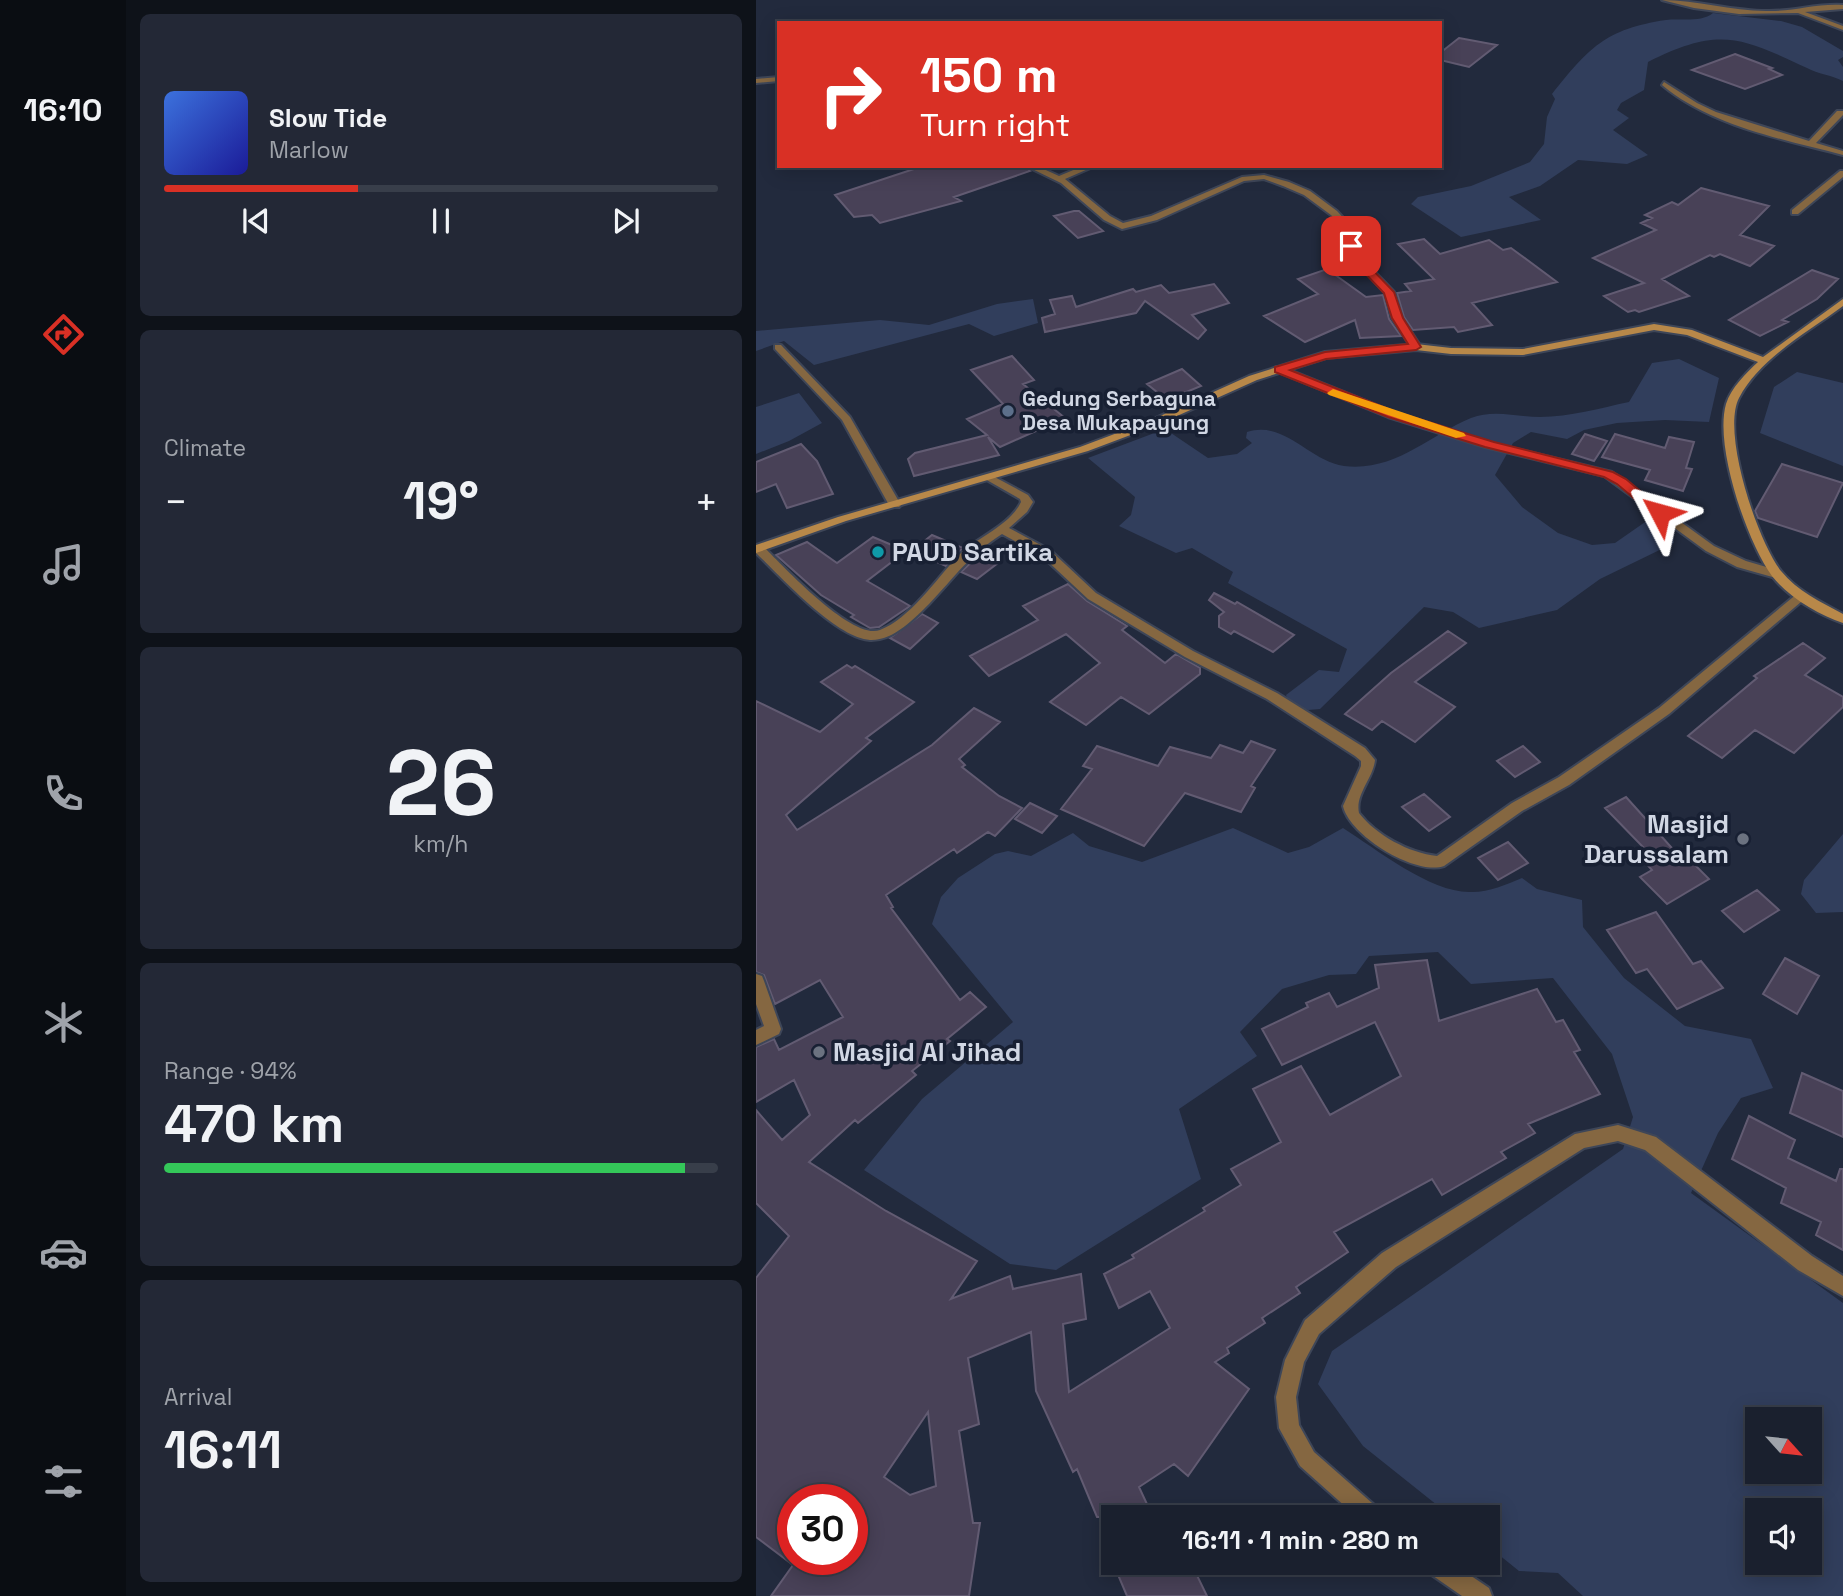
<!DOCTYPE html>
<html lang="en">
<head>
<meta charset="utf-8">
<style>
	:root { --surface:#1a202e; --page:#232836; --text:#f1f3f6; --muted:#9fa3aa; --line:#383e4a; --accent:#d93025 }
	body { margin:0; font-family:"Space Grotesk",sans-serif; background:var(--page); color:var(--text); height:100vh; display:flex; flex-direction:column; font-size:26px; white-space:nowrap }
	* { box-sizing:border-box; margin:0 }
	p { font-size:23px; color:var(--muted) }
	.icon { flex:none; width:38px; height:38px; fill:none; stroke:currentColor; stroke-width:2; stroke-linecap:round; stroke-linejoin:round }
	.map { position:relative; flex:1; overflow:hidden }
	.panel { display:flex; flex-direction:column; gap:14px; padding:14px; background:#0e1219; width:630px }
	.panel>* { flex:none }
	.top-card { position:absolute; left:21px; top:21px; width:665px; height:147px; border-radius:0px; box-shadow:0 4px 18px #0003,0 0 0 2px var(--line); background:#d93025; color:#fff; overflow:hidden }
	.needle { width:46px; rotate:117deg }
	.tools { position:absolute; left:989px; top:1407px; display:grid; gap:14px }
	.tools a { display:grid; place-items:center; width:77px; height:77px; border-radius:0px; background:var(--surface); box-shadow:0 4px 18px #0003,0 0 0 2px var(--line); font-size:35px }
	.speed { position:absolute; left:21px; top:1484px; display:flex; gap:14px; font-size:35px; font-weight:700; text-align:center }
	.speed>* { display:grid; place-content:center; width:91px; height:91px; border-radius:50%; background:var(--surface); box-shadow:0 4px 18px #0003,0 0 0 2px var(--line); line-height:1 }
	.speed .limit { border:10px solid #d22; background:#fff; color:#111 }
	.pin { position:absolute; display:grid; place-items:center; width:60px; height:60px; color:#fff; margin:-30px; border-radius:14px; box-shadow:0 4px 10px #0006 }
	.me { position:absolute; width:77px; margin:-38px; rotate:309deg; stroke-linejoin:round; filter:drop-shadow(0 0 5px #0008) }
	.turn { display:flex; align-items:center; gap:24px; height:147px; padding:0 28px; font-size:32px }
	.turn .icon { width:91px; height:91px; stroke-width:2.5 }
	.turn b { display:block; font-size:49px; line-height:60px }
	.big { font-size:52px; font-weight:800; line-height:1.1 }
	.panel .card { flex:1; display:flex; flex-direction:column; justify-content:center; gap:10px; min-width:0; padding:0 24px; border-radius:10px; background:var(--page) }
	.panel .dial { align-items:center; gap:0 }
	.dial b { font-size:91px; line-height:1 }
	.song { display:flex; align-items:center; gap:21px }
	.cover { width:84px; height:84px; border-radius:10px; background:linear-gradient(135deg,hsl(220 70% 55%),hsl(240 70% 35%)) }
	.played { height:7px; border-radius:4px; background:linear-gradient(90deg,var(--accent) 35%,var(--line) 35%) }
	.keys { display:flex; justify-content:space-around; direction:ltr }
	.heat { display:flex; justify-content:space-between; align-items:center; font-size:38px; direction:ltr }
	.charge { height:10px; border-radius:5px; background:linear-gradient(90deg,#34c759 94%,var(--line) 0) }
	.trip { position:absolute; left:345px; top:1505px; width:399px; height:70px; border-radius:0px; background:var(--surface); box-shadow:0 4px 18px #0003,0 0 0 2px var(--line); font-weight:800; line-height:70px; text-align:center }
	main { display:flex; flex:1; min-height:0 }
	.menu { display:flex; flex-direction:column; width:126px; justify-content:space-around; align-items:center; background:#0a0d12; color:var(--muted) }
	.menu .icon { width:49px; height:49px }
	.menu .on { color:var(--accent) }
	.menu b { font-size:32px; color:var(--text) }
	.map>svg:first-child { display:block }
</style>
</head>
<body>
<main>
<nav class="menu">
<b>16:10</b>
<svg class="icon on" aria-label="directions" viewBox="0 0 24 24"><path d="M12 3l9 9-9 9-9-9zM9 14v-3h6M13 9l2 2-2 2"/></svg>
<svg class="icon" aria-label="music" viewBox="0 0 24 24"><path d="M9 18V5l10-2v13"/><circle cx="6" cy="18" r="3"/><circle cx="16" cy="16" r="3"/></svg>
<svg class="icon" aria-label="phone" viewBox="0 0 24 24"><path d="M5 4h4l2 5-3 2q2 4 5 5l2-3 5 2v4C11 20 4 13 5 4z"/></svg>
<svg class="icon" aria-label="climate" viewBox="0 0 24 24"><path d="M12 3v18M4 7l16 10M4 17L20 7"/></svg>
<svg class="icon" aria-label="car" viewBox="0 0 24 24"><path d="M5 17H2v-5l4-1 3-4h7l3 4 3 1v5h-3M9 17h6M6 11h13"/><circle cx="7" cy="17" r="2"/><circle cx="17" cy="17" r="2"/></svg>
<svg class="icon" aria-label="filters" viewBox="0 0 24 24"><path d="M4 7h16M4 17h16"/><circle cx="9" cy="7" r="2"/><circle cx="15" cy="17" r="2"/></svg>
</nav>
<section class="panel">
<div class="card">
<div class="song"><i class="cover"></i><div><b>Slow Tide</b><p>Marlow</p></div></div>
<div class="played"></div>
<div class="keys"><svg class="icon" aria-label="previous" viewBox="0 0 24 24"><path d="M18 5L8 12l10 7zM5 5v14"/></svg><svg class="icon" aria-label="pause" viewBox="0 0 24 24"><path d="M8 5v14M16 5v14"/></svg><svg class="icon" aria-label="next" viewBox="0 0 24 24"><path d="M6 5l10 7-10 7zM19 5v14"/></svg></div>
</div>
<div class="card"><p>Climate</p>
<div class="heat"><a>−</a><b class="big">19°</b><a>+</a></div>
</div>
<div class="card dial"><b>26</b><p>km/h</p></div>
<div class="card"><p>Range · 94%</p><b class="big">470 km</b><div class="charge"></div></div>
<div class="card"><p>Arrival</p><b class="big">16:11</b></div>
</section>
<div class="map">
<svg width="1087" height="1596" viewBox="0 0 1087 1596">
	<rect width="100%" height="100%" fill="#222a3d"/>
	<path fill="#313e5c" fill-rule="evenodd" d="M957 13 1025 21 1046 27 1087 51V57L1082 60 1087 67V81C1075 75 1062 74 1051 68 983 36 962 27 892 62L888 90 865 103 861 110 873 118 857 130 892 155 871 164 822 160 784 186 753 197 785 220 705 237 655 204 662 197 715 186 774 162 788 144 791 117 799 99 796 94C833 48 849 29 910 20 925 18 945 23 957 13Z
		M277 299 282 323 238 336 213 324 58 365 28 341 0 351V331L124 320 173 325 241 304Z
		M923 359 963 378 953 422 909 420 861 423 828 430 811 439 775 432 757 443 739 475 766 507 802 533 836 545 859 543 892 520 917 534 918 543 844 579 801 610 723 628 697 612 668 607 564 709 552 710 533 703 530 695 563 670 583 672 591 649 472 583 477 572 436 548 420 553 363 526 375 515 379 497 332 458 409 429 452 458 481 454 496 443 490 438 491 432C529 420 553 461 588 466 639 472 672 436 715 418 738 409 761 417 784 417 814 417 844 408 873 402L896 363Z
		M1041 372 1087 383V466L1004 433 1018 387Z
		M43 393 66 423 33 441 0 454V407Z
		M477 828 532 853 553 847 587 828C620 849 674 892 713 892 732 893 749 885 766 878L781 889 826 900 827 927 868 978 929 1026 995 1039 1017 1088 985 1098 962 1133 935 1193 1087 1303V1596H827L802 1573 763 1571 732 1546V1517H696L607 1446 562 1384 576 1351 867 1149 877 1117 856 1054 797 978 715 984 682 952 613 956 600 974 573 975 526 989 484 1032 501 1056 423 1109 445 1179 300 1270 254 1264 108 1170 166 1099 257 1022 176 924 185 897 202 878 239 854 252 851 275 856 317 833 333 846 386 862ZM1001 1419H1054V1472H1001ZM1001 1510H1054V1563H1001Z
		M1087 834V912L1060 913 1045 894 1048 880Z"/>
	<path fill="#484157" stroke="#625b72" stroke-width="2" fill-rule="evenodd" d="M703 38 741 45 713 67 684 60V53Z
		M979 54 1016 68 1013 69 1026 75 989 89 936 70Z
		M167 166H268L274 171 198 197 205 201 124 223 116 215 98 217 79 195Z
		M945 188 1013 206 984 235 1018 246 994 266 964 254 958 257 954 255 906 279 933 296 883 312 879 310 872 312 848 296 888 283 837 258 900 230 885 223 896 218 889 215 916 202 922 205Z
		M318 211H323L347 231 322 238 298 216Z
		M668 239 684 254 733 240 747 250 755 248 801 282 716 303 736 325 702 332 698 327 657 330 648 317 641 293 655 291 649 284 678 279 642 244Z
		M571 269 610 297 627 295 633 319 645 336 604 338 599 320 549 342 508 316 562 294 542 279Z
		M1056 270 1082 279 1061 299 1026 320 1032 322 1004 336 973 320Z
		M458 284 473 303 436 315 450 330 442 339 389 301 380 313 289 332 286 318 299 314 294 300 316 296 320 307 377 289 380 292 405 285 413 293Z
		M256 356 278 380 267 384 309 418 244 447 232 437 243 455 158 476 152 459 159 453 231 435 211 419 247 404 215 370Z
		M426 369 445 386 411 400 391 384Z
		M829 434 851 441 838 461 816 454Z
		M859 434 909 448 913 437 938 442 930 468 936 469 927 491 889 480 894 470 846 457Z
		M45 444 61 461 77 494 31 508 20 484 0 492V462Z
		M1026 464 1087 483 1061 537 1002 518 999 511Z
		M176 535 207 548 190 566 156 551Z
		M117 537 150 551 111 581 154 606 123 627 114 628 95 617 98 615 65 595 20 555 51 542 81 563Z
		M223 555 242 563 221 579 205 572Z
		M312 584 331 601 371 626 366 630 409 663 420 654 444 668V674L393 714 365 697 330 725 294 702 344 663 310 634 233 676 214 656 282 620 267 606Z
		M458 593 479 604 481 602 538 635 517 652 478 631 475 634 463 627V616L468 612 453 600Z
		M166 614 182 623 154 649 134 638Z
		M692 631 710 643 659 682 699 707 659 742 626 721 616 730 589 714 635 673Z
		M1047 643 1069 658 1049 675 1087 697V707L1038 753 999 730 966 758 932 736 1001 678 998 676Z
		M91 665 96 668 99 666 158 702 110 738 115 741 30 815 41 830 176 745 218 708 244 722 203 759 209 765 206 767 243 796 266 808 239 836 232 832 201 853 198 849 130 895 137 907 135 908 204 1000 214 992 230 1007 191 1039 194 1041 156 1071 160 1075 102 1123 99 1120 53 1162 130 1211 221 1261 195 1299 254 1276 257 1289 325 1274 330 1319 307 1324 313 1392 414 1328 394 1291 363 1308 348 1274 378 1258 376 1255 449 1211 447 1208 485 1185 475 1169 525 1142 497 1089 545 1066 574 1115 645 1076 619 1022 526 1065 506 1029 552 1007 550 1003 573 993 581 1007 623 988 619 965 671 960 683 1021 781 989 800 1022 807 1020 824 1050 818 1052 844 1094 772 1124 779 1133 745 1152 750 1158 686 1195 676 1179 578 1232 592 1252 540 1287 544 1293 506 1318 509 1323 471 1348 473 1353 459 1362 493 1389 432 1476 418 1464 383 1487 397 1517H341L321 1469 317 1472 280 1391 275 1332 212 1358 223 1424 203 1431 217 1523H224L213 1596H15L37 1565 0 1537V1278L33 1236 0 1203V1110L26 1140 54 1115 38 1080 0 1102V1047L18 1039 23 1050 87 1017 64 980 19 1004 8 975 0 972V701L64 732 97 704 65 682ZM172 1412 180 1486 154 1495 128 1477ZM37 1500H96V1559H40L37 1564Z
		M495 741 519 750 495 786 499 788 485 812 429 793 388 846 305 809 336 769 327 766 341 746 402 766 414 747 455 758 464 745 487 753Z
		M767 746 784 762 759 777 741 761Z
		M668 794 694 817 673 831 646 807Z
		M870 797 923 856H930L953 879 911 904 884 877 896 870 879 851 887 847 849 808Z
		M274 803 301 816 286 833 259 819Z
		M752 842 772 863 742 880 722 858Z
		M1001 890 1023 910 988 932 966 911Z
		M900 912 937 964 945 961 967 988 921 1009 891 969 880 973 851 930Z
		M1029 958 1063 976 1041 1014 1007 994Z
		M1046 1073 1087 1091V1137L1034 1113Z
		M993 1116 1039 1140 1032 1158 1080 1181 1084 1169H1087V1250L1060 1235 1065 1222 1025 1203 1030 1188 976 1159Z
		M357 1563H435L451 1596H371Z"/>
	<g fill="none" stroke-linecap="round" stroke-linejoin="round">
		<defs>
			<path id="street" d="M906 0C941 0 975 11 1010 11 1036 12 1061 3 1087 5V9L1049 12 1087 26V30L1042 13 983 14 938 8Z
				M23 77V81L0 83V79Z
				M908 82 941 103 960 112 1053 141 1081 111H1087V115L1060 143 1087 151V155C1026 139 955 126 906 85Z
				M270 166H281L303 176 327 166H339L309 179 354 216 367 223 395 216 486 177 508 175 533 182 554 191 581 211 593 224 599 246 608 261 638 292 646 318 665 347 660 350 655 347 636 318 629 293 600 262 591 246 586 227 575 215 548 195 527 186 508 179 488 181 401 220 366 229 348 220 305 183Z
				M1084 171H1087V177L1042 214H1036V210Z
				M19 345H25L94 417 145 505 143 507H135L133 505 86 420 19 349Z
				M520 367H526L640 413 736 443 856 472 958 546 990 561 1024 571 1026 574 1020 578 981 567 950 551 848 476 729 447 632 417 520 371Z
				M233 474 272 495 277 502 271 512 253 528 294 550 340 593 437 651 521 693 609 748 619 760C617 779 599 794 603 813 620 835 653 853 681 856L756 803 803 777 903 708 1042 593 1046 592 1052 596 913 714 813 785 766 811 688 866C659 876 593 835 587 806L605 766V761L599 756 511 699 429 657 332 599 286 556 246 534C213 555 199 577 173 604 158 619 137 641 114 640 80 638 24 576 0 553V545H6C26 565 96 641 124 630 153 619 180 580 201 557 220 537 253 527 265 502L264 499 229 479 228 477Z
				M0 974 6 976 8 981 25 1029 23 1034 0 1045V1030L8 1026 0 1004Z
				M862 1125 900 1137 1056 1256 1087 1276V1296L1042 1270 889 1150 862 1141 828 1148 640 1267 563 1334 548 1362 540 1397 543 1425 558 1452 624 1510 627 1517H601L544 1466 523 1428 520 1397 529 1360 549 1320 626 1253 819 1134Z
				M667 1563H696L733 1588 736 1596H706L670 1571Z"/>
			<path id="secondary" d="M1087 299V306C1052 332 1004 358 983 398 965 433 1002 542 1025 571 1041 591 1065 602 1087 614V623C1063 615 1032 597 1016 576 991 542 958 446 970 404 975 388 990 373 1002 362L931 335 898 330 767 355 695 354 660 350 570 358 501 380 401 425 332 451 90 521 0 553V545L82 517 324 447 393 421 493 376 569 352 660 344 695 348 767 349 898 324 936 330 1007 357Z"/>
		</defs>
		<use href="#street" stroke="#3e4658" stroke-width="4"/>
		<use href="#secondary" stroke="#3e4658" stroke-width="4"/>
		<use href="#street" fill="#856741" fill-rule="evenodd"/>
		<use href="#secondary" fill="#b88849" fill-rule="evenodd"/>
	</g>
	<path fill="#d93025" stroke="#8d1f18" stroke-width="2" d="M591 244H598L608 261 638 292 647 318 665 347 660 350 570 359 534 370 640 412 738 442 857 472 870 479 908 511V516H899L861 484 848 477 729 447 632 417 519 372V367L569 352 652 344 636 318 628 293 600 264 590 246Z"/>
	<path fill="#f59e0b" d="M577 389 708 433 710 436 700 438 573 395 571 393Z"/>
	<circle fill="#5c6f8a" stroke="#182033" stroke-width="2.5" cx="252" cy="411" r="7"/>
	<circle fill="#0f9aa8" stroke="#182033" stroke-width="2.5" cx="122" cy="552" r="7"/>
	<g fill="#6b7280" stroke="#182033" stroke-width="2.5">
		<circle cx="987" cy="839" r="7"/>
		<circle cx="63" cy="1052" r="7"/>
	</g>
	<g text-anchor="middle" stroke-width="7" stroke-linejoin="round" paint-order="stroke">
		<g font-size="21" font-weight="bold" fill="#d1d7e4" stroke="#182033" text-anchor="start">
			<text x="266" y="406">Gedung Serbaguna<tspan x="266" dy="24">Desa Mukapayung</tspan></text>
		</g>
		<g font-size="26" font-weight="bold" fill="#d1d7e4" stroke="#182033" text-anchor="start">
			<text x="136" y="561">PAUD Sartika</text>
			<text x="973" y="833" text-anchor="end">Masjid<tspan x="973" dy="30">Darussalam</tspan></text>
			<text x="77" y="1061">Masjid Al Jihad</text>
		</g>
	</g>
</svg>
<div class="tools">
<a><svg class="needle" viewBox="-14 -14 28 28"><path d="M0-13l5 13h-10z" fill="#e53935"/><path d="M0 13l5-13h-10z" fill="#9fa3aa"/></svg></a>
<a><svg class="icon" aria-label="sound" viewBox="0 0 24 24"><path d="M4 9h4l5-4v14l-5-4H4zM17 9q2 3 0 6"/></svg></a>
</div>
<div class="speed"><div class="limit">30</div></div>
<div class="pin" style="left:595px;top:246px;background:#d93025"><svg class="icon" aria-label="arrive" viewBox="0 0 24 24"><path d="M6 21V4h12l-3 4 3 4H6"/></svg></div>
<svg class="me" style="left:904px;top:513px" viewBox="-20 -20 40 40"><path d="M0-17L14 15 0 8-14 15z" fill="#d93025" stroke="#fff" stroke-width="4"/></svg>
<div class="trip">16:11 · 1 min · 280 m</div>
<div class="top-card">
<div class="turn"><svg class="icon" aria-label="right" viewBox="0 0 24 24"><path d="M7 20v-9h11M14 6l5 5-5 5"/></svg><div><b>150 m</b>Turn right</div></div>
</div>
</div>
</main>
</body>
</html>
